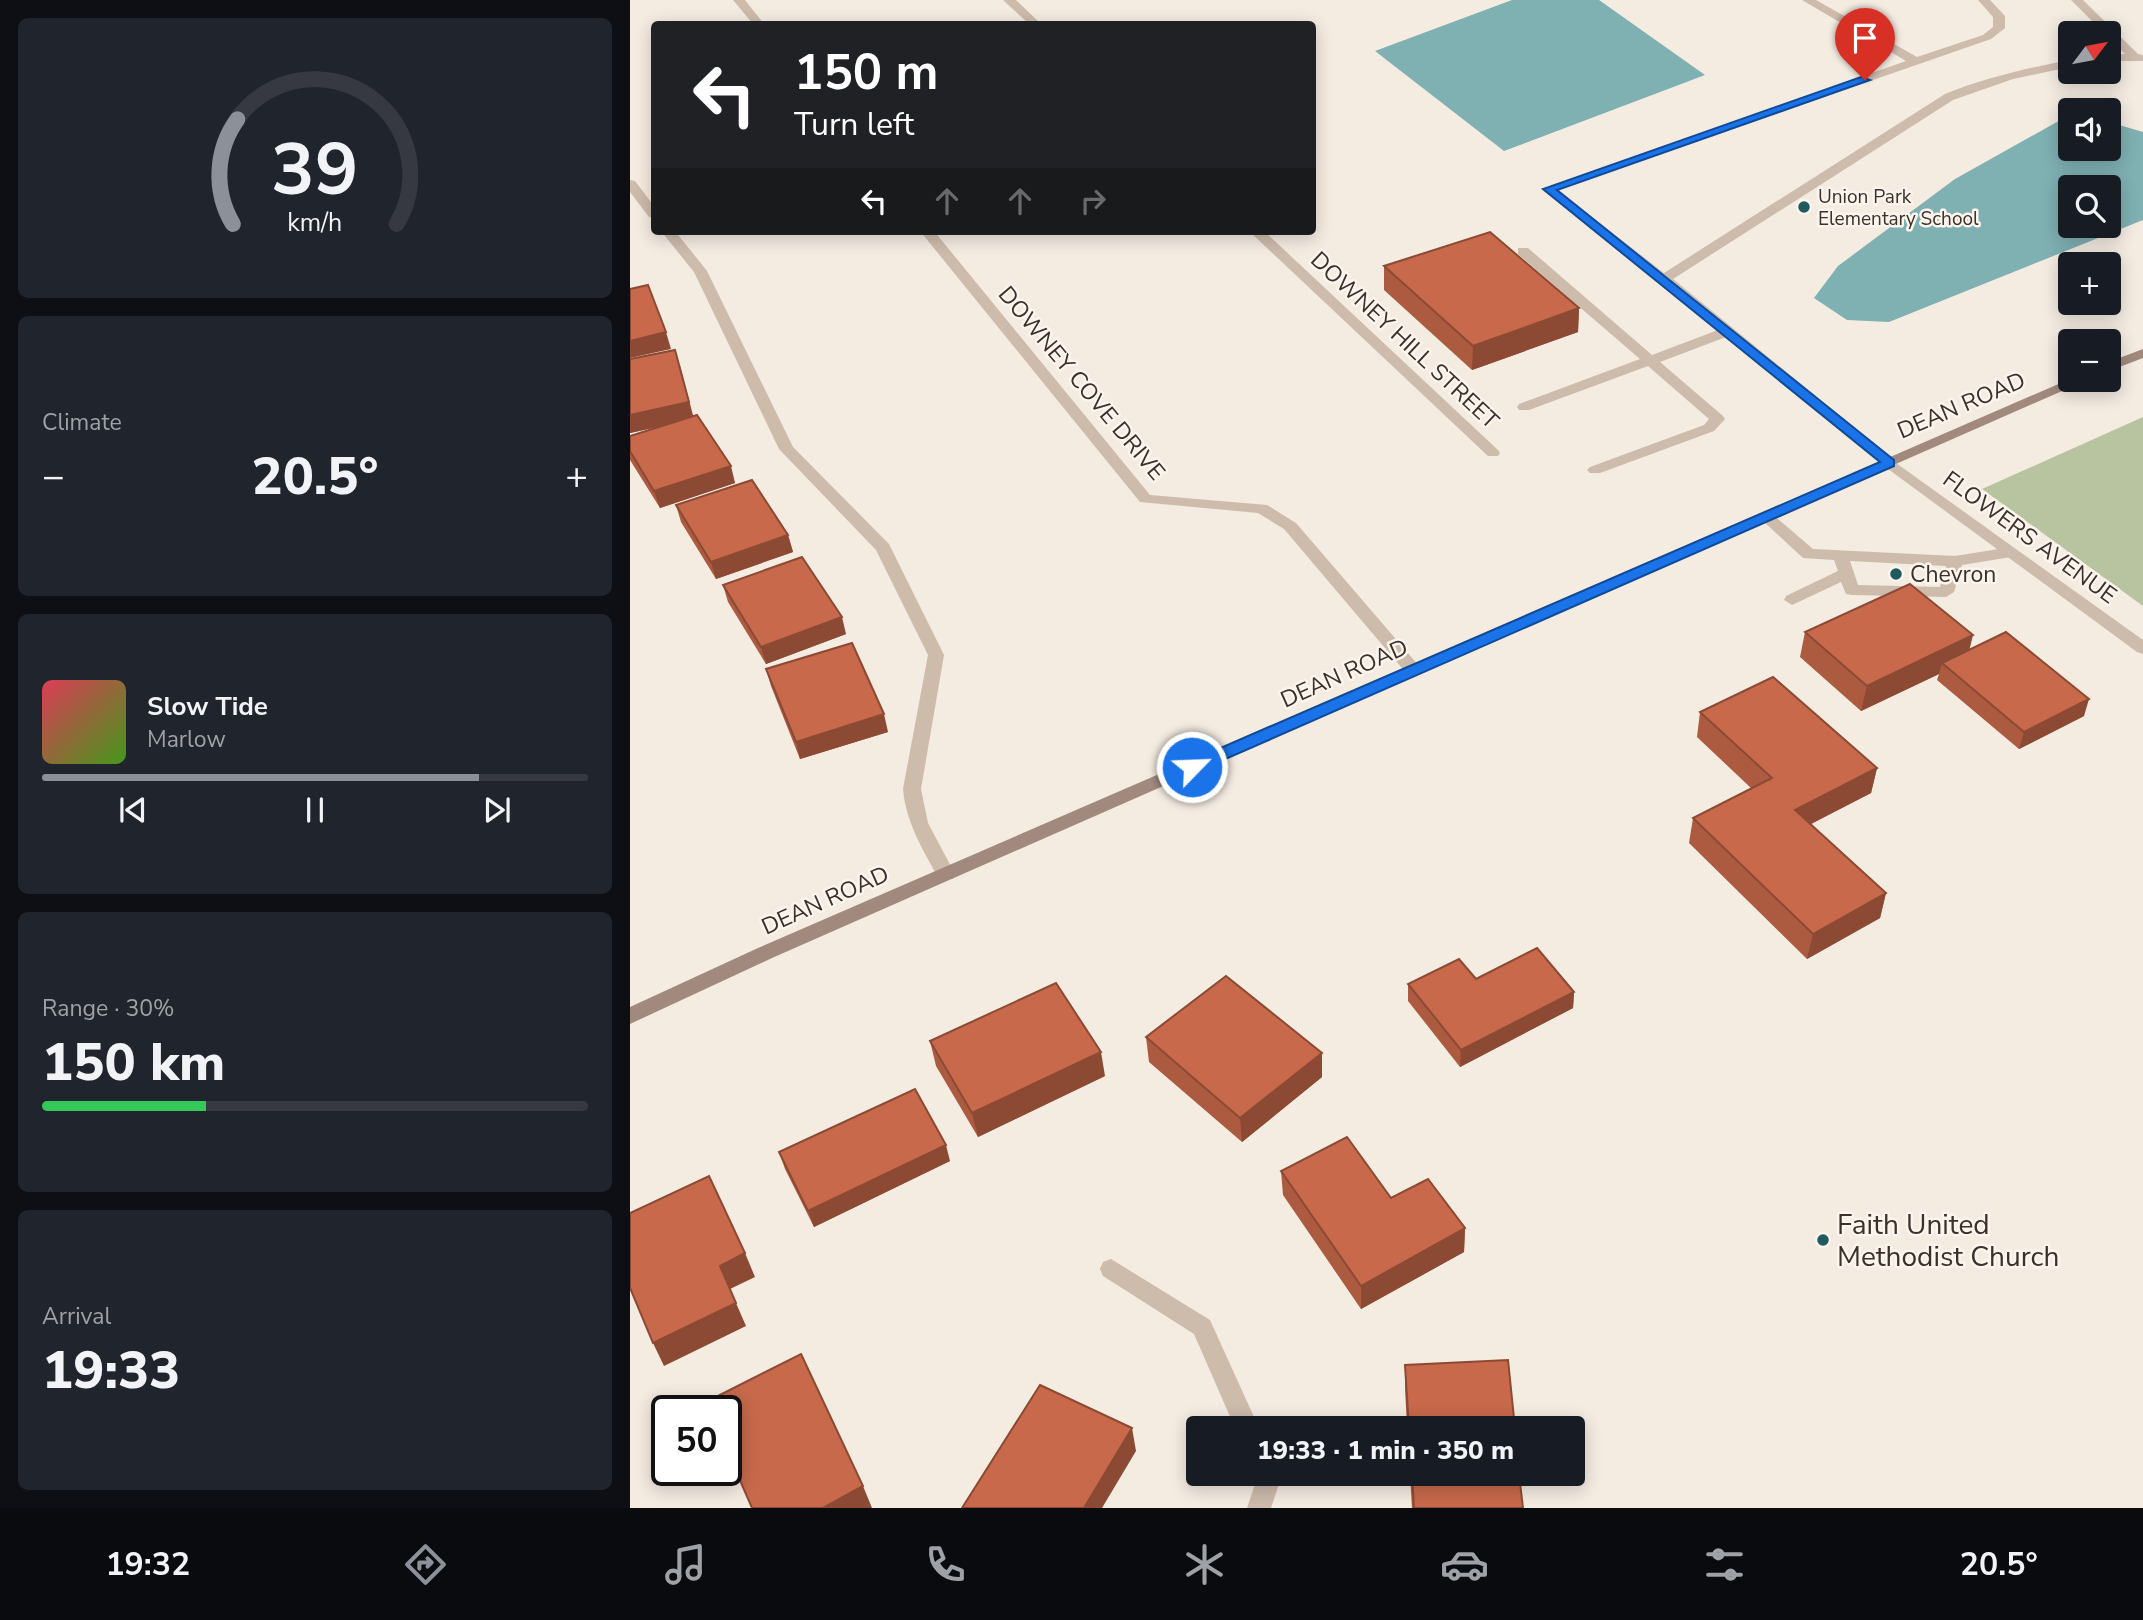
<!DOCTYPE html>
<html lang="en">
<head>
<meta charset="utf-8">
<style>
	:root { --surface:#171b24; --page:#20242c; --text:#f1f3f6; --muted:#9ea1a6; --line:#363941; --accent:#8c9099 }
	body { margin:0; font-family:"Nunito Sans",sans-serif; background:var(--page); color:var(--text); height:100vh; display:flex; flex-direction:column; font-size:26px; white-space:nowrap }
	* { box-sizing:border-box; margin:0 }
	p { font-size:23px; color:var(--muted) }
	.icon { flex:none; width:38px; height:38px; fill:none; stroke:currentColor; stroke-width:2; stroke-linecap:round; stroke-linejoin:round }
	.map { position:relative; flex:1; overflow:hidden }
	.side { display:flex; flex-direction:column; gap:18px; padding:18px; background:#0d0f14; width:630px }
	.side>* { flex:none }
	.banner { position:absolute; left:21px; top:21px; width:665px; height:214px; border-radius:7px; box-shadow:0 4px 18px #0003; background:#202124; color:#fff; overflow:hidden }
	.needle { width:46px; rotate:58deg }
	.tools { position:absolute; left:1428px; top:21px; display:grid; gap:14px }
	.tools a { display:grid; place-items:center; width:63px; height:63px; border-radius:7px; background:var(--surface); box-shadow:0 4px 18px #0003; font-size:35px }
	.speed { position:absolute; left:21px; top:1395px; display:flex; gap:14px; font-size:35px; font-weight:700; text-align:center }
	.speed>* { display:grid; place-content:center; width:91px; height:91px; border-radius:50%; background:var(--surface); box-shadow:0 4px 18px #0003; line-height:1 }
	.speed .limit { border:4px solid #111; border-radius:10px; background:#fff; color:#111 }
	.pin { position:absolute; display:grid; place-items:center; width:60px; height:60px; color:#fff; margin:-72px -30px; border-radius:50% 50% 50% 0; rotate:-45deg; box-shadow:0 0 7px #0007 }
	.pin .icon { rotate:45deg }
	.me { position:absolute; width:77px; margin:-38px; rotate:66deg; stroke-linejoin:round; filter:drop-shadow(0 0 5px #0008) }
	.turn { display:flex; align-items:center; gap:24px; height:147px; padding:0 28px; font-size:32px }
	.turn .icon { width:91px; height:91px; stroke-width:2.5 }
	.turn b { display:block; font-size:49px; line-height:60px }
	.lanes { display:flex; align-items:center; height:66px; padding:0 28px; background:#0003; justify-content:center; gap:35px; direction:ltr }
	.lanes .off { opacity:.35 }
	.big { font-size:52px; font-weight:800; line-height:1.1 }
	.side .card { flex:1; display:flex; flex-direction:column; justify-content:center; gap:10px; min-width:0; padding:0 24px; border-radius:10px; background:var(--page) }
	.side .dial { align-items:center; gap:0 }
	.dial svg { height:182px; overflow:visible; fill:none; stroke:var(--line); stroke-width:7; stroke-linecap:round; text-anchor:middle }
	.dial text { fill:var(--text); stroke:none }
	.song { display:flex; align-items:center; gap:21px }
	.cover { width:84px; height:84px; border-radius:10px; background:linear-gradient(135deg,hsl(350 70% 55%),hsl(100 70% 35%)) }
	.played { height:7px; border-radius:4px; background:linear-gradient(90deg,var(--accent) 80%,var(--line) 80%) }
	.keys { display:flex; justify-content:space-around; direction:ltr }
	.heat { display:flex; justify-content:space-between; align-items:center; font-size:38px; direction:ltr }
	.charge { height:10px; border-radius:5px; background:linear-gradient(90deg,#34c759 30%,var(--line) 0) }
	.trip { position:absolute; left:556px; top:1416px; width:399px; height:70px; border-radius:7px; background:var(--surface); box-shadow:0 4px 18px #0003; font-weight:800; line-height:70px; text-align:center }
	.menu { display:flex; height:112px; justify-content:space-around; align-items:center; background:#090b0e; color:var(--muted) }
	.menu .icon { width:49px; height:49px }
	.menu .active { color:var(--accent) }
	.menu b { font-size:32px; color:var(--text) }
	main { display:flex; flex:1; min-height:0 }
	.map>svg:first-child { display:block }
</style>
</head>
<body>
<main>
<section class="side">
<div class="card dial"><svg viewBox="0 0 100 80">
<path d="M14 69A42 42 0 1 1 86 69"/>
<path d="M14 69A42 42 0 0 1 16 23" stroke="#8c9099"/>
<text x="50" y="56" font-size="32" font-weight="700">39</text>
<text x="50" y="72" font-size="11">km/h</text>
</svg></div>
<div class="card"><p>Climate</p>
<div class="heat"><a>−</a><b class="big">20.5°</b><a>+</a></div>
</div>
<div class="card">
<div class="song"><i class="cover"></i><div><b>Slow Tide</b><p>Marlow</p></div></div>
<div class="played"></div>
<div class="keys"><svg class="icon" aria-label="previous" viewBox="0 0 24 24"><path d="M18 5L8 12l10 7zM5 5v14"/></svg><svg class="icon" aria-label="pause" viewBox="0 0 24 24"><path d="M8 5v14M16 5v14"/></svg><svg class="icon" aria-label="next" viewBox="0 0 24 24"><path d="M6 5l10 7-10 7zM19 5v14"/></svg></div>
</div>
<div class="card"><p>Range · 30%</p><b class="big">150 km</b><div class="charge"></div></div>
<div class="card"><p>Arrival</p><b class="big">19:33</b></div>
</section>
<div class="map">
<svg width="1513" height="1508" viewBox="0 0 1513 1508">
	<rect width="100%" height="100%" fill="#f4ebe1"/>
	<path fill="#b8c4a0" d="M1513 417V606L1352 489Z"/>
	<path fill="#7fb0b2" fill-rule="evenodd" d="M882 0H969L1075 75 874 151 745 51Z
		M1434 118H1440V149H1479V122L1513 132V220L1259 322 1217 320 1184 298 1208 266 1325 179ZM1440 187H1479V226H1440Z"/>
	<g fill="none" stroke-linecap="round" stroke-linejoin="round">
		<path fill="#cdbbac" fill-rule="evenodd" d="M103 0H115L134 24H123Z
			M373 0H386L411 24H399Z
			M1172 0H1186L1287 57 1353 35 1363 27V17L1348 0H1360L1375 16V28L1361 39 927 190 1034 273 1315 94C1355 78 1397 68 1440 60V67L1383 79 1323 100 1043 279 1264 460 1267 463 1264 466H1254L1096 337 1030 362 1093 416 1095 419 1084 431 970 473H960L957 470 960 467 1074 425 1079 419 1018 366 899 410H889L887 407 889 404 1010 359 888 254V248H898L1022 355 1088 330 912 189 1276 61Z
			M1441 0H1453L1508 54 1513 55V61H1479V55L1495 54 1479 38V33H1474Z
			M0 180 5 181 24 206V218L19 217 0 192Z
			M31 231H45L77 271 163 447 259 544 314 655 291 789 298 823 325 874 323 879H309C293 850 276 823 273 789L298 655 246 550 149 449 64 272Z
			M290 231H304L520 495 637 505 666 523 789 666 791 670 789 674H777L654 529 628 513 510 502Z
			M619 231H634L868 450 870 453 868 456H858Z
			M1136 511 1141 513 1183 549 1325 556 1381 547 1389 552 1381 557 1332 565 1324 592 1316 597 1222 595 1216 594 1211 582 1162 605 1154 600 1156 596 1208 571 1204 560 1173 558 1131 519 1128 516 1131 513ZM1220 561 1316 566 1310 587 1228 585Z"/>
		<path fill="#cdbbac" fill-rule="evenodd" d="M481 1259 580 1320 629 1428H605L564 1334 473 1276 470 1269 473 1262Z
			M625 1474H649L651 1478 641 1508H617L627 1478Z"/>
		<path fill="#cdbbac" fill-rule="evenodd" d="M1259 458 1513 640V654L1507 652 1254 466 1251 463Z"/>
		<path fill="#a18a7d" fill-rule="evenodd" d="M1513 349V358L1479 371V362Z
			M1440 379 1457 380 142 958 0 1024V1007L128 948Z"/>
	</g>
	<path fill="#ac5a40" d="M754 266 949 308 948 332 842 370 754 290Z
		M0 359 63 416 105 483 30 508 0 460V436L32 426 0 433Z
		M46 505 158 535 163 552 86 579 51 522Z
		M93 585 216 634 136 664 98 602Z
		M1175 632 1339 650 1454 716 1389 749 1307 680 1309 674 1231 711 1170 657Z
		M136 669 258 732 170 759 141 686Z
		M1070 712 1247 768 1241 793 1180 824 1256 893 1250 918 1177 959 1059 843 1063 818 1121 788 1067 737Z
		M846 979 944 992 943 1008 830 1067 778 1001V984Z
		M516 1037 692 1077 612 1142 519 1062Z
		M300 1041 475 1076 348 1137 306 1066Z
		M149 1152 320 1161 184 1227 155 1169Z
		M651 1171 761 1198 835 1228 834 1252 731 1309 653 1195Z
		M775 1365 885 1428H777L775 1388Z
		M780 1474H889L893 1508H782Z"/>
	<path fill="#8c4a34" d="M949 308 948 332 842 370 843 346Z
		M36 332 41 349 0 358V341Z
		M50 366 64 419 0 433V415Z
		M101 466 105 483 30 508 24 491Z
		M158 535 163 552 86 579 81 562Z
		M212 617 216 634 136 664 131 647Z
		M1343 635 1337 660 1312 663 1309 674 1231 711 1237 686Z
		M1459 699 1454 716 1389 749 1394 732Z
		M254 714 258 732 170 759 166 742Z
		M1247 768 1241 793 1160 835 1165 810Z
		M1256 893 1250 918 1177 959 1183 934Z
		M944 992 943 1008 830 1067 831 1050Z
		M471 1052 475 1076 348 1137 342 1113Z
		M692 1053V1077L612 1142 610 1118Z
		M316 1145 320 1161 184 1227 178 1211Z
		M835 1228 834 1252 731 1309V1286Z
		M115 1253 125 1277 100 1289 90 1266Z
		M106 1303 116 1326 34 1366 23 1343Z
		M502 1428 506 1451 472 1508H454Z
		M233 1486 242 1508H193Z"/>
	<path fill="#c8694b" stroke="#8c4a34" stroke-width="2" d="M860 232 949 308 843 346 754 266Z
		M18 285 36 332 0 341V289Z
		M45 350 59 402 0 415V359Z
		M67 415 101 466 24 491 0 451V436Z
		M122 480 158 535 81 562 46 505Z
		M172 557 212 617 131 647 93 585Z
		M1280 584 1343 635 1237 686 1175 632Z
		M1376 632 1459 699 1394 732 1312 663Z
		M222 643 254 714 166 742 136 669Z
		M1143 677 1247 768 1165 810 1256 893 1183 934 1063 818 1142 778 1070 712Z
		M907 948 944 992 831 1050 778 984 829 959 846 979Z
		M596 976 692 1053 610 1118 516 1037Z
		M426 983 471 1052 342 1113 300 1041Z
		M285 1089 316 1145 178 1211 149 1152Z
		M717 1137 761 1198 798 1179 835 1228 731 1286 651 1171Z
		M79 1176 115 1253 90 1266 106 1303 23 1343 0 1288V1213Z
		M171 1354 233 1486 193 1508H122L96 1448V1410H80L76 1402Z
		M878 1360 885 1428H779L775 1365Z
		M410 1385 502 1428 454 1508H332Z
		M782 1474H889L893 1508H784Z"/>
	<path fill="#1a73e8" stroke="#114b97" stroke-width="2" d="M1231 77 1240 80 927 190 1264 460V466L568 771H556L554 767 556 763 1250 462 913 189Z"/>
	<g fill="#1f5a5e" stroke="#fbf5ee" stroke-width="2.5">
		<circle cx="1174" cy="207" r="7"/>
		<circle cx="1266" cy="574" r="7"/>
		<circle cx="1193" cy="1240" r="7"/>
	</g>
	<g text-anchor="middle" stroke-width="5" stroke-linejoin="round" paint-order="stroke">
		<g font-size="19" fill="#3b302b" stroke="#fbf5ee" text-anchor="start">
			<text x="1188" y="203">Union Park<tspan x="1188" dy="22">Elementary School</tspan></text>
		</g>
		<g font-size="23" fill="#3b302b" stroke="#fbf5ee">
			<text transform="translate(775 340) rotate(43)" y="8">DOWNEY HILL STREET</text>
			<text transform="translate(452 383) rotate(50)" y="8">DOWNEY COVE DRIVE</text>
			<text transform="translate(1331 405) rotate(-23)" y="8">DEAN ROAD</text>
			<text transform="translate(1400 537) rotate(36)" y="8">FLOWERS AVENUE</text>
			<text transform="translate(714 673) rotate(-24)" y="8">DEAN ROAD</text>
			<text transform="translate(195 900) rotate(-24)" y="8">DEAN ROAD</text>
		</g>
		<g font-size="23" fill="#3b302b" stroke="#fbf5ee" text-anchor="start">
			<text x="1280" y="582">Chevron</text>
		</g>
		<g font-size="28" fill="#3b302b" stroke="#fbf5ee" text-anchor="start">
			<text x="1207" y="1234">Faith United<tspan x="1207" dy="32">Methodist Church</tspan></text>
		</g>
	</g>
</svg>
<div class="tools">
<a><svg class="needle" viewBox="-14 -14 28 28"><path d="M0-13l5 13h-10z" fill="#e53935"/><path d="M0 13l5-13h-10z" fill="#9ea1a6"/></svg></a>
<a><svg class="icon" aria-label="sound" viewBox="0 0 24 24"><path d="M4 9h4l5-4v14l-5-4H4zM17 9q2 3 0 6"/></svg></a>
<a><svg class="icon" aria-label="search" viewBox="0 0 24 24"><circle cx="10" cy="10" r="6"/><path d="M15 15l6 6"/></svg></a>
<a>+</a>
<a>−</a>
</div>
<div class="speed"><div class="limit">50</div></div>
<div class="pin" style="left:1235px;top:80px;background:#d93025"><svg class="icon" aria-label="arrive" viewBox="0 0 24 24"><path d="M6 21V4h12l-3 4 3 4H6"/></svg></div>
<svg class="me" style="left:562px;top:767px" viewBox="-20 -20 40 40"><circle r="17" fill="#1a73e8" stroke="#fff" stroke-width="3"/><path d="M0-11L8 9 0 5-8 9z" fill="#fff"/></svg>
<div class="trip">19:33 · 1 min · 350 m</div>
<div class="banner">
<div class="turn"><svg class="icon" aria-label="left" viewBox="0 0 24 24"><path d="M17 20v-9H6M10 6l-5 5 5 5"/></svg><div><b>150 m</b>Turn left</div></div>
<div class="lanes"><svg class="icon" aria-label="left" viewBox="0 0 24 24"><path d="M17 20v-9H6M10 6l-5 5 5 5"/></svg><svg class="icon off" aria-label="ahead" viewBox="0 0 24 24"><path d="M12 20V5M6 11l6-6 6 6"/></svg><svg class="icon off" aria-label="ahead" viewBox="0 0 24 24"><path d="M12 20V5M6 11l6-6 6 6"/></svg><svg class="icon off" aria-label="right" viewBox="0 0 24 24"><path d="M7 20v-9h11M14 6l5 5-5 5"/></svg></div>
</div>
</div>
</main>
<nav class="menu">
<b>19:32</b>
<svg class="icon active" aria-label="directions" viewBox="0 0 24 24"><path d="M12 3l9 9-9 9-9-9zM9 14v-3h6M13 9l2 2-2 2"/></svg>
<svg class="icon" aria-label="music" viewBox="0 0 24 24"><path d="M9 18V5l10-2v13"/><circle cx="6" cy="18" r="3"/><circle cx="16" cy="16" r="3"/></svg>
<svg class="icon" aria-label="phone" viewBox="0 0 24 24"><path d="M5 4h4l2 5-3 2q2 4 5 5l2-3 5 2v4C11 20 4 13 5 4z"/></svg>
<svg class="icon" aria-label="climate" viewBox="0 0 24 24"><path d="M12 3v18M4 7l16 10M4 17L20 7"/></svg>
<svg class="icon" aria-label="car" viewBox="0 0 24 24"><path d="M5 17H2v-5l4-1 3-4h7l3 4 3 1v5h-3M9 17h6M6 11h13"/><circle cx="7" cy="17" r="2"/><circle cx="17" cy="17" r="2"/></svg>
<svg class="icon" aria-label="filters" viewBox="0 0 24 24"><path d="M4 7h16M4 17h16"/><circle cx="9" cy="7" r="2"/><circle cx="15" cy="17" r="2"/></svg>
<b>20.5°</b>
</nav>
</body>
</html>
